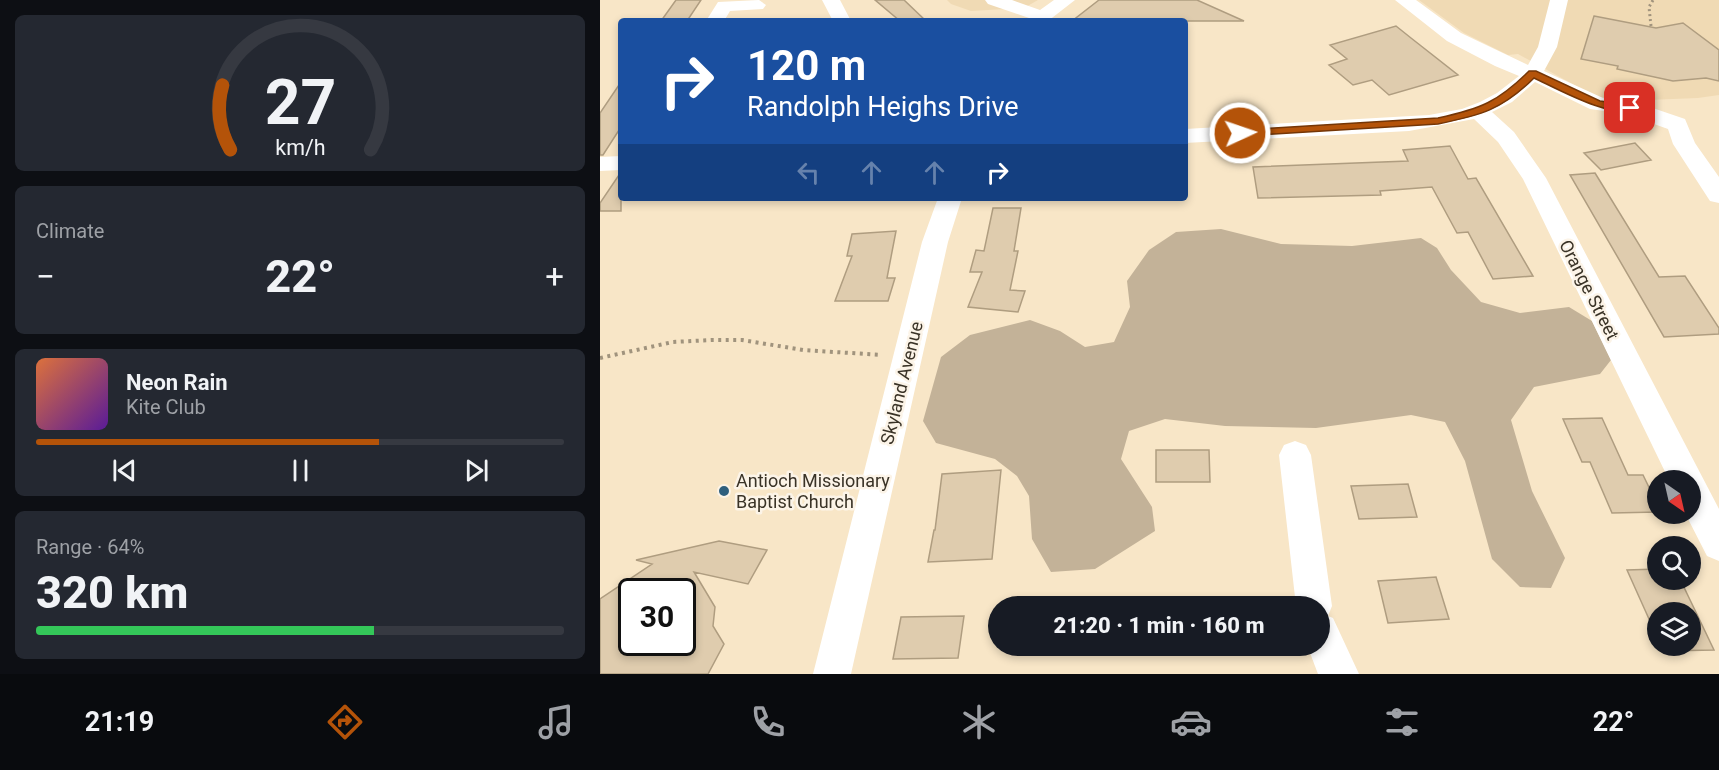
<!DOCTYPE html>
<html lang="en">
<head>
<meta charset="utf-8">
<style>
	:root { --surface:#171b24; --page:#242831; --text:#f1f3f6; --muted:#9ea1a6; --line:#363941; --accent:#b45309 }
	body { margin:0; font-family:Roboto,sans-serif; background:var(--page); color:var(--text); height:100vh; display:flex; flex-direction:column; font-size:22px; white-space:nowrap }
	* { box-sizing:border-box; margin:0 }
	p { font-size:20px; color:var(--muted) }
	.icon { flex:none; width:33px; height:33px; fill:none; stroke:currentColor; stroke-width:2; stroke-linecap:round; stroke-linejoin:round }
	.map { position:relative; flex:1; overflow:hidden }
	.sheet { display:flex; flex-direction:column; gap:15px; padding:15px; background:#0d0f14; width:600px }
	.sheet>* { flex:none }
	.banner { position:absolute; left:18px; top:18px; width:570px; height:183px; border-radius:6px; box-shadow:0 3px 9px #0003; background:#1a4fa0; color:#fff; overflow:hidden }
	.needle { width:39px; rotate:146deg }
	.tools { position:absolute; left:1047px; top:470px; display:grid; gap:12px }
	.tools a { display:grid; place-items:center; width:54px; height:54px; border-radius:50%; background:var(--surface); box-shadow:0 3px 9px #0003; font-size:30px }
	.speed { position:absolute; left:18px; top:578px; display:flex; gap:12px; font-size:30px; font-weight:700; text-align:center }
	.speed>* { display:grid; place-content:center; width:78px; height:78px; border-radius:50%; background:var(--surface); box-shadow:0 3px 9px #0003; line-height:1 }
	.speed .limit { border:3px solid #111; border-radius:9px; background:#fff; color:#111 }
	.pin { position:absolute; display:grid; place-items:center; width:51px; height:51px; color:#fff; margin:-26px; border-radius:12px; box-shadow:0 3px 9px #0006 }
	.me { position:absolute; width:66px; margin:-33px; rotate:87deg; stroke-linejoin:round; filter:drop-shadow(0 0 4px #0008) }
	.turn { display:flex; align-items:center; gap:21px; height:126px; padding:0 30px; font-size:27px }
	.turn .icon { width:78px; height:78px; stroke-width:2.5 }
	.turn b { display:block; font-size:42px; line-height:51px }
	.lanes { display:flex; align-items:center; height:57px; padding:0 30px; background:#0003; justify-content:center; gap:30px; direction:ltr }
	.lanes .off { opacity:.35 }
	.big { font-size:45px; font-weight:800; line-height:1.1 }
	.sheet .card { flex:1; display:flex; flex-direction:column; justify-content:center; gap:9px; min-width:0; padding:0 21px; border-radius:9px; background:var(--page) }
	.sheet .dial { align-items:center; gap:0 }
	.dial svg { height:156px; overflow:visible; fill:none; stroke:var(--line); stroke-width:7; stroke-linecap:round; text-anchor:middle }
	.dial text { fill:var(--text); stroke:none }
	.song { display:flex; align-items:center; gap:18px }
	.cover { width:72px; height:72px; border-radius:9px; background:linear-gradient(135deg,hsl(20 70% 55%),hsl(270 70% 35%)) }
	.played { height:6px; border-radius:3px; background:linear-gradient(90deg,var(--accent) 65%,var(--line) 65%) }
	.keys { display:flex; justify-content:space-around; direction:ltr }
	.heat { display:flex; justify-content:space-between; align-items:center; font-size:33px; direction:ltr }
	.charge { height:9px; border-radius:4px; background:linear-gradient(90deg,#34c759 64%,var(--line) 0) }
	.trip { position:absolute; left:388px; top:596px; width:342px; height:60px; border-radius:30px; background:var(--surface); box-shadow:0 3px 9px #0003; font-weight:800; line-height:60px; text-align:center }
	.menu { display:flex; height:96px; justify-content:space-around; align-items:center; background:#090b0e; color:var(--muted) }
	.menu .icon { width:42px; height:42px }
	.menu .active { color:var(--accent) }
	.menu b { font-size:27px; color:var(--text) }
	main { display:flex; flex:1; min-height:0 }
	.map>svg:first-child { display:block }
</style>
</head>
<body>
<main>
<section class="sheet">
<div class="card dial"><svg viewBox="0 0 100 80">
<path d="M14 69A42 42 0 1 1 86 69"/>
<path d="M14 69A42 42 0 0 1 10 36" stroke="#b45309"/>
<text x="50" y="56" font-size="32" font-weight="700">27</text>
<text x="50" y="72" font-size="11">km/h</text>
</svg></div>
<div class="card"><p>Climate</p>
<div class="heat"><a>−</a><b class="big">22°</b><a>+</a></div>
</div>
<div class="card">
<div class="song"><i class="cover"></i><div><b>Neon Rain</b><p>Kite Club</p></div></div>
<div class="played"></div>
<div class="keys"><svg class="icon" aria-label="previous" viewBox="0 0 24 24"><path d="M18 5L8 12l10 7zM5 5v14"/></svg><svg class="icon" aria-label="pause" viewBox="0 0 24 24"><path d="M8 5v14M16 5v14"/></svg><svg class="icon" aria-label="next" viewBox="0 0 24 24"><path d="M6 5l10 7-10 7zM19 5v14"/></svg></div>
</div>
<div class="card"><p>Range · 64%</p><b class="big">320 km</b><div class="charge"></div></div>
</section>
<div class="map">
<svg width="1119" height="674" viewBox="0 0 1119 674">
	<rect width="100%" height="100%" fill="#f8e6c7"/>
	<path fill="#f0dab4" d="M347 0H438L424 8 371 11 351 4Z
		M819 0H1119V95L1098 98 1048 100 996 97 918 54 908 55 864 33Z"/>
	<path fill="#c3b298" d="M621 229 681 244 752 246 821 238 837 248 851 270 881 302 920 313 969 307 992 321 1011 360 1000 374 934 387 911 420 932 491 965 558 951 588 920 587 892 559 865 461 845 422 811 415 716 428 625 426 565 419 529 431 521 459 552 507 555 531 495 569 451 572 432 539 429 496 417 476 395 459 336 443 323 421 341 357 370 335 430 320 460 331 485 347 514 342 530 307 527 281 549 250 576 232Z"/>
	<path fill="#dfccae" stroke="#af9d80" stroke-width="1.5" fill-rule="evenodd" d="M76 0H101L87 21H61Z
		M275 0H304L326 21H300Z
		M499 0H597L644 21H472Z
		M994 16 1056 28 1083 23 1119 50V81L1106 78 1073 81 1017 69 1018 66 981 59Z
		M796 26 811 38 858 75 789 95 772 80 753 85 729 65 747 59 730 45Z
		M21 82V127L3 155H0V113Z
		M1035 143 1051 160 1001 170 984 153Z
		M850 146 868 179 876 178 933 276 893 279 868 232 857 233 832 187 780 191 781 195 658 198 653 167 808 161 803 150Z
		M21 172V211H0V203Z
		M995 173 1059 277 1085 276 1119 328V334L1064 337 970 175Z
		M393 208H421L414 251H418L410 290 425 291 418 312 368 307 382 272H370L376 250 384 251Z
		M296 231 287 278H295L288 301H235L252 256H247L252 234Z
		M1002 418 1028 475H1043L1058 506V512L1012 513 990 462H982L963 419Z
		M556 450H609L610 482H556Z
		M401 470 392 559 328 562 334 530H335L342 474Z
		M808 484 817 517 759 519 751 486Z
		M119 541 167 550 148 584 94 572 115 607 113 626 124 644 108 674H0V599L52 564 36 560ZM32 591H82V642H32Z
		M1058 569V579H1080L1114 650 1063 651 1060 645H1090V612H1058V639L1027 570Z
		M836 577 849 619 788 623 778 581Z
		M364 616 358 658 293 659 301 617Z"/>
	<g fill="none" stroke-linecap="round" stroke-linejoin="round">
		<path stroke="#a0937d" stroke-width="3" stroke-dasharray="2 3" stroke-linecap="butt" d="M1051 26 1049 7 1053 0"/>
		<path stroke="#a0937d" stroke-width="4" stroke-dasharray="3 4.5" stroke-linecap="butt" d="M0 358 73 342 112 340H142L203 350 282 355"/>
		<path fill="#fff" fill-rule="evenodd" d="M159 0 166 5 163 9 130 11 124 21H106L118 2Z
			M222 0H240L251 21H233Z
			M385 0H412L440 10 454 0H475L448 21H427L429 18 388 4Z
			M795 0H816L861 33 928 65 938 47 950 0H968L957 47 944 71 1003 98 1038 103 1085 119 1095 143 1119 177V203L1110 201 1073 144 1068 129 1026 114 990 109 935 82 912 102 892 112 914 132 946 178 1119 509V561L1107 556 1085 513H1090V480H1069L923 179 898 142 874 119 809 131 585 143V129L829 115 862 109 880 102 897 93 919 76 895 66 847 41Z
			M21 156V170L0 171V157Z
			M338 198H362L348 242 251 674H213L322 242Z
			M695 441 706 445 711 455 732 606 728 616 733 618 759 674H718L707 645H720V606H696L679 455 684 445Z"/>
	</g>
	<path fill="#b45309" stroke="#753606" stroke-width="1.5" d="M929 71H936L1000 101 1030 105 1035 108C1016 122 954 87 934 78 902 110 881 115 838 124L640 136 635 133 640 130 838 118C880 109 898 102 929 71Z"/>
	<circle fill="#2e5f7d" stroke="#fcf4e8" stroke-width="2" cx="124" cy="491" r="6"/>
	<g text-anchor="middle" stroke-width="5" stroke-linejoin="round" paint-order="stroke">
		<g font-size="18" fill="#3a3327" stroke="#fcf4e8">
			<text transform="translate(989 290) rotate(63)" y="6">Orange Street</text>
			<text transform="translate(302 383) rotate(-76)" y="6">Skyland Avenue</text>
		</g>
		<g font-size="18" fill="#3a3327" stroke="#fcf4e8" text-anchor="start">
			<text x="136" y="487">Antioch Missionary<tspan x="136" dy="21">Baptist Church</tspan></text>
		</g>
	</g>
</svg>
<div class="tools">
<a><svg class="needle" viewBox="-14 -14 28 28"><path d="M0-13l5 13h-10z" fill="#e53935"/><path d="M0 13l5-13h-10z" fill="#9ea1a6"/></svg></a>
<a><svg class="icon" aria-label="search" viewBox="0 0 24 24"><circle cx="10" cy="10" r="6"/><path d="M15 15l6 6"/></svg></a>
<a><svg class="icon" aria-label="layers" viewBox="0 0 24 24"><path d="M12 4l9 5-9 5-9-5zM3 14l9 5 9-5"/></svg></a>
</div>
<div class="speed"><div class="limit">30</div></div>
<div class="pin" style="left:1030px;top:108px;background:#d93025"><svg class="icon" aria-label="arrive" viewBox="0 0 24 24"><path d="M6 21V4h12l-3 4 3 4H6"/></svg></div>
<svg class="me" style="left:640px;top:133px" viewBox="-20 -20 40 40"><circle r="17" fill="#b45309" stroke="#fff" stroke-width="3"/><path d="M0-11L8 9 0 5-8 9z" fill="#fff"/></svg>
<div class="trip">21:20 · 1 min · 160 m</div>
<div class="banner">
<div class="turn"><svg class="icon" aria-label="right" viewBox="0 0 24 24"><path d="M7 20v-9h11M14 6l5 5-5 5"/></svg><div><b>120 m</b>Randolph Heighs Drive</div></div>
<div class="lanes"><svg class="icon off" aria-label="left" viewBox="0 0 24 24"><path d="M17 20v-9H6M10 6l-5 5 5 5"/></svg><svg class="icon off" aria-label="ahead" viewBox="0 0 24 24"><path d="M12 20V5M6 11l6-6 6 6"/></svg><svg class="icon off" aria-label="ahead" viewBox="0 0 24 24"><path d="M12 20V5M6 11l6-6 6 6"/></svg><svg class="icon" aria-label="right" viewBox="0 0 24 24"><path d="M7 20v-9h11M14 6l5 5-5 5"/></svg></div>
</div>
</div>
</main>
<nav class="menu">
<b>21:19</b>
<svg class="icon active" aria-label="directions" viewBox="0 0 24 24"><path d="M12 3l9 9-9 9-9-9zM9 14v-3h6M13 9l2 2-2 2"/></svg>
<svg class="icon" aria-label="music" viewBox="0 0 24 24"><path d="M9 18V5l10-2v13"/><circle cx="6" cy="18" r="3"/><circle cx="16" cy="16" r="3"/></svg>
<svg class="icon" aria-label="phone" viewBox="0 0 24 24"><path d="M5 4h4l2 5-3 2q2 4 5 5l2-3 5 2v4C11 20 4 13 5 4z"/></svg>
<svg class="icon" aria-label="climate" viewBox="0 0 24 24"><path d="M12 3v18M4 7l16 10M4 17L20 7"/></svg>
<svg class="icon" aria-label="car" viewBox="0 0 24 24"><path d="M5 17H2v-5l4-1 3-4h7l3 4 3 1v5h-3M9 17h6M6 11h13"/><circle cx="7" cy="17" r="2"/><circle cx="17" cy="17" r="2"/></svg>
<svg class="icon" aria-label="filters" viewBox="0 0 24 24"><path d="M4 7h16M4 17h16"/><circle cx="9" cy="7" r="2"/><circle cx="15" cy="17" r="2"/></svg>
<b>22°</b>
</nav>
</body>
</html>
